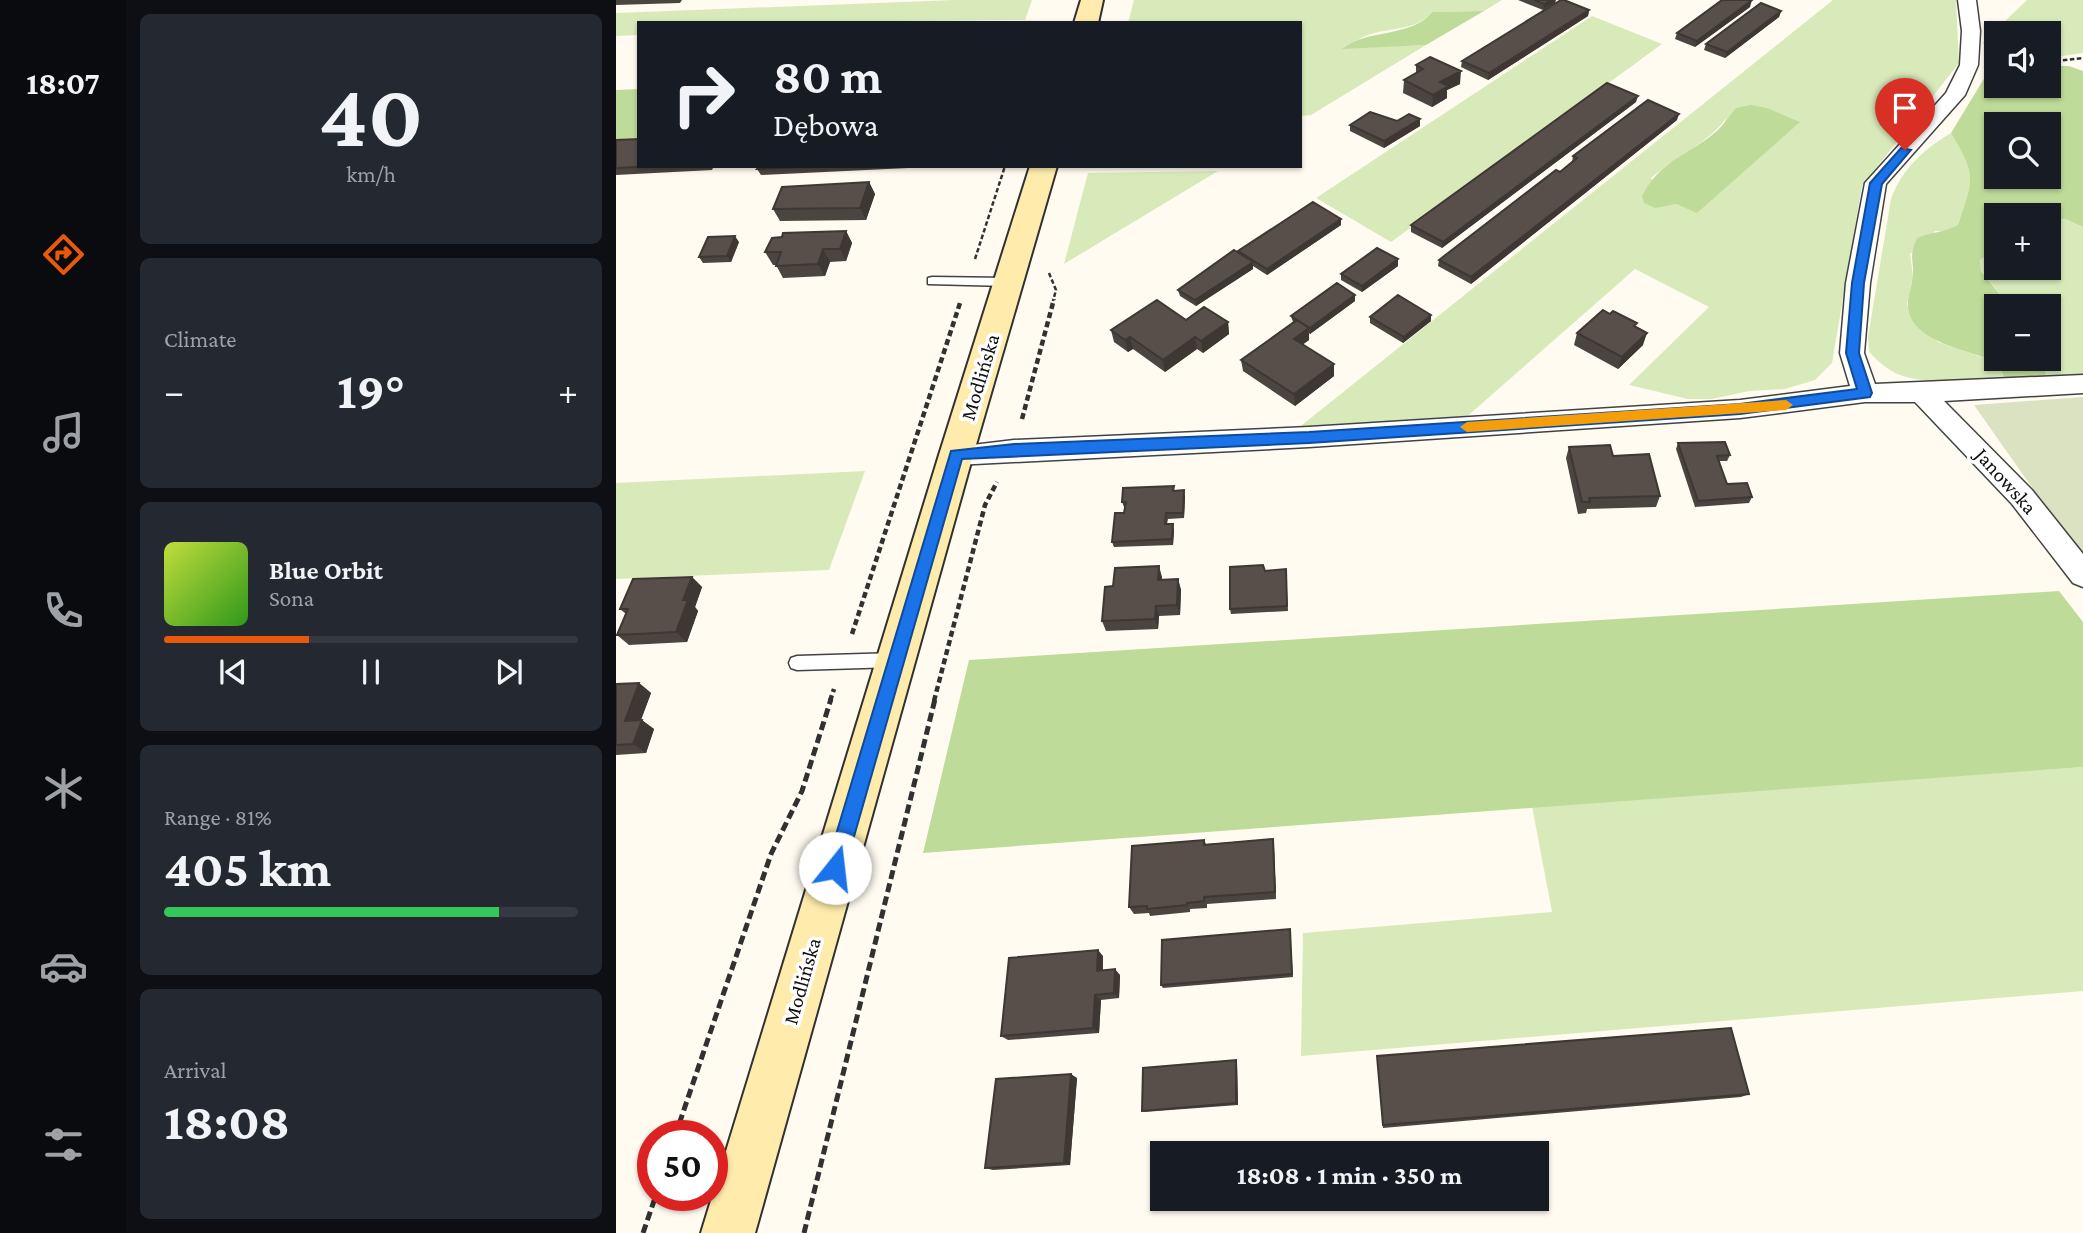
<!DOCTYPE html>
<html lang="en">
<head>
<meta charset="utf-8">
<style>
	:root { --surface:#171b24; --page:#242831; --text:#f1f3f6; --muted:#9ea1a6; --line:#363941; --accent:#ea580c }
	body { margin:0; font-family:"Crimson Pro",serif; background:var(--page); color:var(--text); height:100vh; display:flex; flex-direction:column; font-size:26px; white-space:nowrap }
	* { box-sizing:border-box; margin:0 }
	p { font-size:23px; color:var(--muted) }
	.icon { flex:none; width:38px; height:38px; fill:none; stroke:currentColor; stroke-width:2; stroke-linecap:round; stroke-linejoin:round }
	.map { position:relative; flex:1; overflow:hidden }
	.drawer { display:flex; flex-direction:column; gap:14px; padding:14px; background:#0d0f14; width:490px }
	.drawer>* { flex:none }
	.hud { position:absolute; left:21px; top:21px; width:665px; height:147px; border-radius:0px; box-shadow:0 2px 5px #0004; background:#171b24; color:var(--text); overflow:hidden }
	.tools { position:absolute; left:1368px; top:21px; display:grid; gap:14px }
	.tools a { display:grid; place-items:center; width:77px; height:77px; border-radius:0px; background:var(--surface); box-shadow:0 2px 5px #0004; font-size:35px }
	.speed { position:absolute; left:21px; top:1120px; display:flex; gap:14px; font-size:35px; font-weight:700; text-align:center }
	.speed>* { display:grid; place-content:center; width:91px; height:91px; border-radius:50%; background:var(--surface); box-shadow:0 2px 5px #0004; line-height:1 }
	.speed .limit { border:10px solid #d22; background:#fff; color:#111 }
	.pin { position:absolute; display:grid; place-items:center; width:60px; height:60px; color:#fff; margin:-72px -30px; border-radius:50% 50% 50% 0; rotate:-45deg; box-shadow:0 0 7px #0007 }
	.pin .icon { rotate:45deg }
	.me { position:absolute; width:77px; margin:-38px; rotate:16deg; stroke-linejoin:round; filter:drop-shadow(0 0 5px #0008) }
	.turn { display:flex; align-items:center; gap:24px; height:147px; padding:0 21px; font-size:32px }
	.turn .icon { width:91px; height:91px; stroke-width:2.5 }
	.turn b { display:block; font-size:49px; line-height:60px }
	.big { font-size:52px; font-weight:700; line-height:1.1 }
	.drawer .card { flex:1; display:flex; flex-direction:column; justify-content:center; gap:10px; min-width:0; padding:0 24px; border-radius:10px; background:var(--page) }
	.drawer .dial { align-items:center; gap:0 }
	.dial b { font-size:91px; line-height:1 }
	.song { display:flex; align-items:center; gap:21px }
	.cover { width:84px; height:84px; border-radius:10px; background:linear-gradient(135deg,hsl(70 70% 55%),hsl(110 70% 35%)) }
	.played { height:7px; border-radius:4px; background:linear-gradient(90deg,var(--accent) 35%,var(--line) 35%) }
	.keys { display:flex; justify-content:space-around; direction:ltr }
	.heat { display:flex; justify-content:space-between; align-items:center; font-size:38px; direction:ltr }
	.charge { height:10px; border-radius:5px; background:linear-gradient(90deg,#34c759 81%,var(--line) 0) }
	.trip { position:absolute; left:534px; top:1141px; width:399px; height:70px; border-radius:0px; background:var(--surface); box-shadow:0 2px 5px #0004; font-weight:700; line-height:70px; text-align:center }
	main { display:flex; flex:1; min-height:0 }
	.tab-bar { display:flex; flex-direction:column; width:126px; justify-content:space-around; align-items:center; background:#090b0e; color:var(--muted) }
	.tab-bar .icon { width:49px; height:49px }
	.tab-bar .selected { color:var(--accent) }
	.tab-bar b { font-size:32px; color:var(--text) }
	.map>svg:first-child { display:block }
</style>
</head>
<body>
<main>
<nav class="tab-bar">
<b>18:07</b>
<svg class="icon selected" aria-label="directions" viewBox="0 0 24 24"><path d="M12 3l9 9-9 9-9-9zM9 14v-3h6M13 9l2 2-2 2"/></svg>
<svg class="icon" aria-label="music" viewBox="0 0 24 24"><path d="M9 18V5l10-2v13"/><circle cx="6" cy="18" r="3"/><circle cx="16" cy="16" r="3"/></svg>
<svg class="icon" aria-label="phone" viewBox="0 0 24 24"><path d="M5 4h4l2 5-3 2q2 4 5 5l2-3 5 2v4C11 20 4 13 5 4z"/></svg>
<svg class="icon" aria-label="climate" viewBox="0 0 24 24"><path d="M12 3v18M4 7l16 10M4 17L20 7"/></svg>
<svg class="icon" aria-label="car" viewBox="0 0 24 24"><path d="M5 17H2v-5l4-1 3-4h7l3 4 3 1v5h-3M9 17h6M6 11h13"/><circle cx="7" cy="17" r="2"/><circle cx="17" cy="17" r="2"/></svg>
<svg class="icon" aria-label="filters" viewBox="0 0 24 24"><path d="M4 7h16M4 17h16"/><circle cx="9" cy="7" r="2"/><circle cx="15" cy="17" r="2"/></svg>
</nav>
<section class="drawer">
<div class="card dial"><b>40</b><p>km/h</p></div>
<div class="card"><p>Climate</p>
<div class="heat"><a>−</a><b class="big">19°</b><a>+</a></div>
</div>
<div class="card">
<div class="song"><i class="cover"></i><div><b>Blue Orbit</b><p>Sona</p></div></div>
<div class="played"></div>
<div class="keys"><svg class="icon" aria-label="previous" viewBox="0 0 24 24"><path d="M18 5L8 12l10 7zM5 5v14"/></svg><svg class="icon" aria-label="pause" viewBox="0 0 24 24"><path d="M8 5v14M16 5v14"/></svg><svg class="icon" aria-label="next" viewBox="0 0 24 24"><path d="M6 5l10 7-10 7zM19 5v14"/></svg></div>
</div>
<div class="card"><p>Range · 81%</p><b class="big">405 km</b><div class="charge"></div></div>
<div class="card"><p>Arrival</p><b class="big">18:08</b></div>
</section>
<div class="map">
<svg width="1467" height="1233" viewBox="0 0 1467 1233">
	<rect width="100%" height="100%" fill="#fffbf1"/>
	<path fill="#d9eaba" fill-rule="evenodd" d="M338 0H416L409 20 23 23V35L0 36V13Z
		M518 0H886L868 11 816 12C801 31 774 27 752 35 744 38 735 44 727 48L810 45 695 115 684 116V23H512Z
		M1217 0H1340L1343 63 1246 186 1216 363 1199 380 1169 389 1133 391 1096 399H1072L1013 385 1093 307 1019 269 847 420 681 429ZM1110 118 1082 213 1060 204 1035 178C1058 158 1094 142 1110 118Z
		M1411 0H1467V53L1433 58V33H1381V56H1371L1367 42Z
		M976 16 1046 44 775 242 700 198Z
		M1335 133C1361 177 1357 178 1342 225L1332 231H1319L1294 254 1297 276 1291 304 1298 322 1322 342 1383 363 1388 378C1356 379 1314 386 1284 375 1271 370 1262 361 1253 352L1252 337 1275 199C1286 169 1308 149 1335 133Z
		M602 171 448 264 472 173Z
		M1433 218 1449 219 1467 227V375L1430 377 1428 359H1433V306H1393L1365 270 1364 260 1381 249V268H1433Z
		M249 471 213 570 0 579V483Z
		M1467 767V991L685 1056 687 933 936 912 916 806Z"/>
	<path fill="#bfdb99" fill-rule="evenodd" d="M868 11 810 45 726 49C752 28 796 38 816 12Z
		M1433 66H1453L1467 71V227L1449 219 1433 218V215H1381V249L1364 260 1365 271 1393 306H1381V359H1428L1430 377 1388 378 1383 363C1356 350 1291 343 1292 303 1292 296 1295 288 1296 281 1300 261 1291 261 1301 238 1315 232 1330 232 1342 225 1357 178 1361 177 1335 133L1372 72 1381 68V86H1433ZM1433 124V177H1381V124Z
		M23 89V143L0 144V90Z
		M1135 105 1151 108 1184 122 1081 213 1060 204 1039 208 1028 203 1026 196C1045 159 1074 155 1102 130 1108 124 1114 115 1120 108Z
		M1443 591 1467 622V767L307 853 353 660Z"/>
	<path fill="#dbe2c1" d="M1467 397V560L1358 405Z"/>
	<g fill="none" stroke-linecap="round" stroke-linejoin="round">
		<defs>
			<path id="service" d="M316 277 392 278 398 282 392 286 312 284V278Z
				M280 653 286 655 288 660 286 665 280 667 181 670 175 668 173 663 175 658 181 656Z"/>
			<path id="minor" d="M1342 0H1360L1364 31 1362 65 1349 95 1270 184 1254 283 1248 353 1259 384 1467 375V393L1328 401 1416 490 1467 554V587L1457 583 1396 504 1299 402H1249L1124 418 693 447 340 465 331 462 327 455 331 448 398 440 693 427 1124 400 1234 386 1224 353 1230 283 1249 183 1330 93 1344 65 1346 31Z"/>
			<path id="secondary" d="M465 0H487L482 23H458Z
				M414 166H441L357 455 139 1233H85L323 455Z"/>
		</defs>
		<use href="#service" stroke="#424242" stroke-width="3"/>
		<use href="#minor" stroke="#424242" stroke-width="3"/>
		<use href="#secondary" stroke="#313131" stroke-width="4"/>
		<path stroke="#313131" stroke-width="2.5" stroke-dasharray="4.5 2.5" stroke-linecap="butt" d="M1433 62 1467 58
			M359 259 389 166
			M433 273 440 290 437 301"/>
		<path stroke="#313131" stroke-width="4.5" stroke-dasharray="6 3.5" stroke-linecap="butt" d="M406 419 438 299
			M236 634 344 303
			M214 701 218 689
			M318 701 369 505 381 482"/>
		<path stroke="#313131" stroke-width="5" stroke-dasharray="9 4.5" stroke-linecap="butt" d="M59 1136 155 854 186 791 215 699
			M27 1233 40 1195
			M188 1233 319 699"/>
		<use href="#service" fill="#fff" fill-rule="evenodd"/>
		<use href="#minor" fill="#fff" fill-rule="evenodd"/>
		<use href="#secondary" fill="#ffecac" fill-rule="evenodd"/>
	</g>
	<path fill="#4c4440" d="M0 0H66L64 3 0 5Z
		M902 0H940L927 10Z
		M1134 7 1079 47 1059 39 1061 33Z
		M973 10 972 16 872 80 845 67 846 61Z
		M1165 11 1163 17 1109 58 1088 50 1090 44Z
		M800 65 844 84 831 90V98L816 107 787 93 788 80 800 73Z
		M1020 102 826 248 795 232V225Z
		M1061 120 855 284 822 266 823 260 944 172 956 162 957 156Z
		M781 121 804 126 768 148 734 131V125Z
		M0 140 23 166H98L96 170 0 175Z
		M143 166H313V167L145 175 141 169Z
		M253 182 259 194 250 220 164 221 157 209Z
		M725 225 651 275 637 266V269L580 306 564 296 562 290 623 253 622 251Z
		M230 231 236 243 230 261 214 262 209 276 167 278 160 265H157L149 252Z
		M123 242 115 262 87 263 83 257Z
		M782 266 746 292 725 280V274Z
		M739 301 694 334 693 333V340L687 344 718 376 679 406 627 371 625 360 677 322 675 316Z
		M754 317 815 321 787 343 754 323Z
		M570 320 612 322 613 334 587 353 581 349 549 372 517 349 512 352 498 342 495 330Z
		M1020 327 1027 345 1002 369 958 345 961 333Z
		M1062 443 1114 455 1111 461H1103L1111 484 1136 497 1133 503 1079 507 1060 449Z
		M953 447 997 456 1044 496 1040 507 971 509 970 513 962 514 950 458Z
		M559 491 569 496 568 518 552 519 551 524 558 530 557 545 498 547 496 542 508 513 509 507H508L506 502Z
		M670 569 672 611 615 614 614 609 649 571Z
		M76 577 86 587 79 607 82 611 71 642 13 645 1 635 10 614 4 609Z
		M546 577 545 580 562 579 565 590 564 615 543 616 542 629 490 631 486 621 497 586Z
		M23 683 35 693 25 720 38 729 30 753 0 755V684Z
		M657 839 658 847 660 899 591 904V908L574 909V912L534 916 533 913 518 914 513 907 588 840 590 844Z
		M674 929 677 977 547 988 545 985Z
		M487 956V970L504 975 503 998 485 1000 483 1033 392 1040 385 1036Z
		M761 1056 1133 1094 1125 1097 767 1128Z
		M621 1062 622 1105 528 1112 526 1111Z
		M461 1078 454 1165 377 1170 369 1168Z"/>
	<path fill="#3e3734" d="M935 0H940L939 3 927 10 928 4Z
		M1136 0 1134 7 1079 47 1081 41Z
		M973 10 972 16 872 80 873 73Z
		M1165 11 1163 17 1109 58 1111 52Z
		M845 71 844 84 831 90V98L816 107 817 95 824 82Z
		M1022 96 1020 102 826 248 827 242Z
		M1063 114 1061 120 855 284V277Z
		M804 119V126L768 148V141Z
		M253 182 259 194 250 220 244 208Z
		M725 219V225L651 275V269Z
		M230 231 236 243 230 261 224 249Z
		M119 236 123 242 115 262 111 256Z
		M207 249 214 262 209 276 202 264Z
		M782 259V266L746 292V286Z
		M637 262V269L580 306 579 300Z
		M739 295V301L694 334V328Z
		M815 315V321L787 343 788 337Z
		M612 322 613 334 587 353 585 341Z
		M693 328V340L678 351V339Z
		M1031 333 1027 345 1002 369 1006 357Z
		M514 337 517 349 512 352 509 340Z
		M579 337 581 349 549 372 547 360Z
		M718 364V376L679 406 678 394Z
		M568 490 569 496 568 518 567 513Z
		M557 524 558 530 557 545 556 539Z
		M543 566 546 577 545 591 542 580Z
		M76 577 86 587 79 607 82 611 71 642 60 632 67 600Z
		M562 579 565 590 564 615 561 605Z
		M540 606 543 616 542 629 539 619Z
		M23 683 35 693 21 730 9 721Z
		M26 720 38 729 30 753 17 744Z
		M657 839 658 847 660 899 659 892Z
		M482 950 487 956 486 976 481 971Z
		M499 969 504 975 503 998 498 993Z
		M479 995 485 1000 483 1033 477 1028Z
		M620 1060 621 1062 622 1105 620 1103Z
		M455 1074 461 1078 454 1165 448 1163Z"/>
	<path fill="#584f4b" stroke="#3e3734" stroke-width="2" d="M918 0H935L928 4Z
		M945 0H948L973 10 873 73 846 61Z
		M1106 0H1136L1081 41 1061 33Z
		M1145 3 1165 11 1111 52 1090 44Z
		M814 57 845 71 824 82 832 86 817 95 788 80 807 69 800 65Z
		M991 83 1022 96 827 242 795 225Z
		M1032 100 1063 114 855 277 823 260 940 170 944 172 961 158 957 156Z
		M754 112 781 121 793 114 804 119 768 141 734 125Z
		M23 139V166H39L0 168V140Z
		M143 166H202L141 169Z
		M253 182 244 208 157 209 166 187Z
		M697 202 725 219 651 269 622 251Z
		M230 231 224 249H207L202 264 160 266 165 252H149L156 238 166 237 167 233Z
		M119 236 111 256 83 257 92 237Z
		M761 248 782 259 746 286 725 274Z
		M618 250 637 262 579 300 562 290Z
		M721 283 739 295 694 328 675 316Z
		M782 295 815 315 788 337 754 317Z
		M541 300 570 320 588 307 612 322 585 341 579 337 547 360 514 337 509 340 495 330Z
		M987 310 994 314 997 311 1021 323 1018 326 1031 333 1006 357 961 333Z
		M681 320 693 328 678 339 718 364 678 394 625 360Z
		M1109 442 1114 455 1101 456 1111 484 1131 483 1136 497 1082 501 1062 443Z
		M994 445 997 456 1033 454 1044 496 973 498 974 502H966L953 447Z
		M558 486 557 491 568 490 567 513H550L549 524H557L556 539 496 542 499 513H508L510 502H506L507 488Z
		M647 565 649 571 670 569 671 606 614 609V567Z
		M543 566 542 580 562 579 561 605 540 606 539 619 486 621 489 587 497 586 499 568Z
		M76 577 67 600H72L60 632 1 635 12 609H4L17 579Z
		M23 683 9 721 26 720 17 744 0 745V684Z
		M657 839 659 892 588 897V901L571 903V905L531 909V906L513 907 516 846 588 840V845Z
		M674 929 676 974 545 985 546 940Z
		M482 950 481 971 499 969 498 993 479 995 477 1028 385 1036 393 958Z
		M1115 1028 1133 1094 767 1125 761 1056Z
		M620 1060V1103L526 1111 527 1068Z
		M455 1074 448 1163 369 1168 380 1079Z"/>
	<path fill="#1a73e8" stroke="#114b97" stroke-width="2" d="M1285 148 1295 150 1266 184 1248 283 1243 353 1256 393 1254 397 1124 414 693 443 346 459 229 868 226 875 219 877 213 875 210 868 335 451 398 444 693 432 1124 404 1241 389 1230 353 1236 283 1254 183Z"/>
	<path fill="#f59e0b" d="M1170 400 1177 405 1170 410 851 432 844 427 851 422Z"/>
	<g text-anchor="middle" stroke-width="7" stroke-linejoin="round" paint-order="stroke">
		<g font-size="21" fill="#0f0f0f" stroke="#fff">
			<text transform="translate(364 377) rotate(-73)" y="7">Modlińska</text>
			<text transform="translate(1390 481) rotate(48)" y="7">Janowska</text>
			<text transform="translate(186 981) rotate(-74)" y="7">Modlińska</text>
		</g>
	</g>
</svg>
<div class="tools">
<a><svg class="icon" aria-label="sound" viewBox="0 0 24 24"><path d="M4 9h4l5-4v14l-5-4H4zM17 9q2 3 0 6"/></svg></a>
<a><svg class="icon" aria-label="search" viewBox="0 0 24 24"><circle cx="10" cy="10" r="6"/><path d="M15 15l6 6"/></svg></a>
<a>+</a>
<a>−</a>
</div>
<div class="speed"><div class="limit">50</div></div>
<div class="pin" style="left:1289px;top:150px;background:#d93025"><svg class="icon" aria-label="arrive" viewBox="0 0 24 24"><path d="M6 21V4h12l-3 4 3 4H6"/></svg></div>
<svg class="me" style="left:219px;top:868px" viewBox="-20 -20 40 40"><circle r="19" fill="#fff"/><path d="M0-13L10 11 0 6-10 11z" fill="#1a73e8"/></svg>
<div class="trip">18:08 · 1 min · 350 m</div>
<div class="hud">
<div class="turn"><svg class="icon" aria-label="right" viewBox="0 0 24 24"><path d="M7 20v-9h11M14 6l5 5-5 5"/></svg><div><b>80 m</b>Dębowa</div></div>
</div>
</div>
</main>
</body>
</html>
